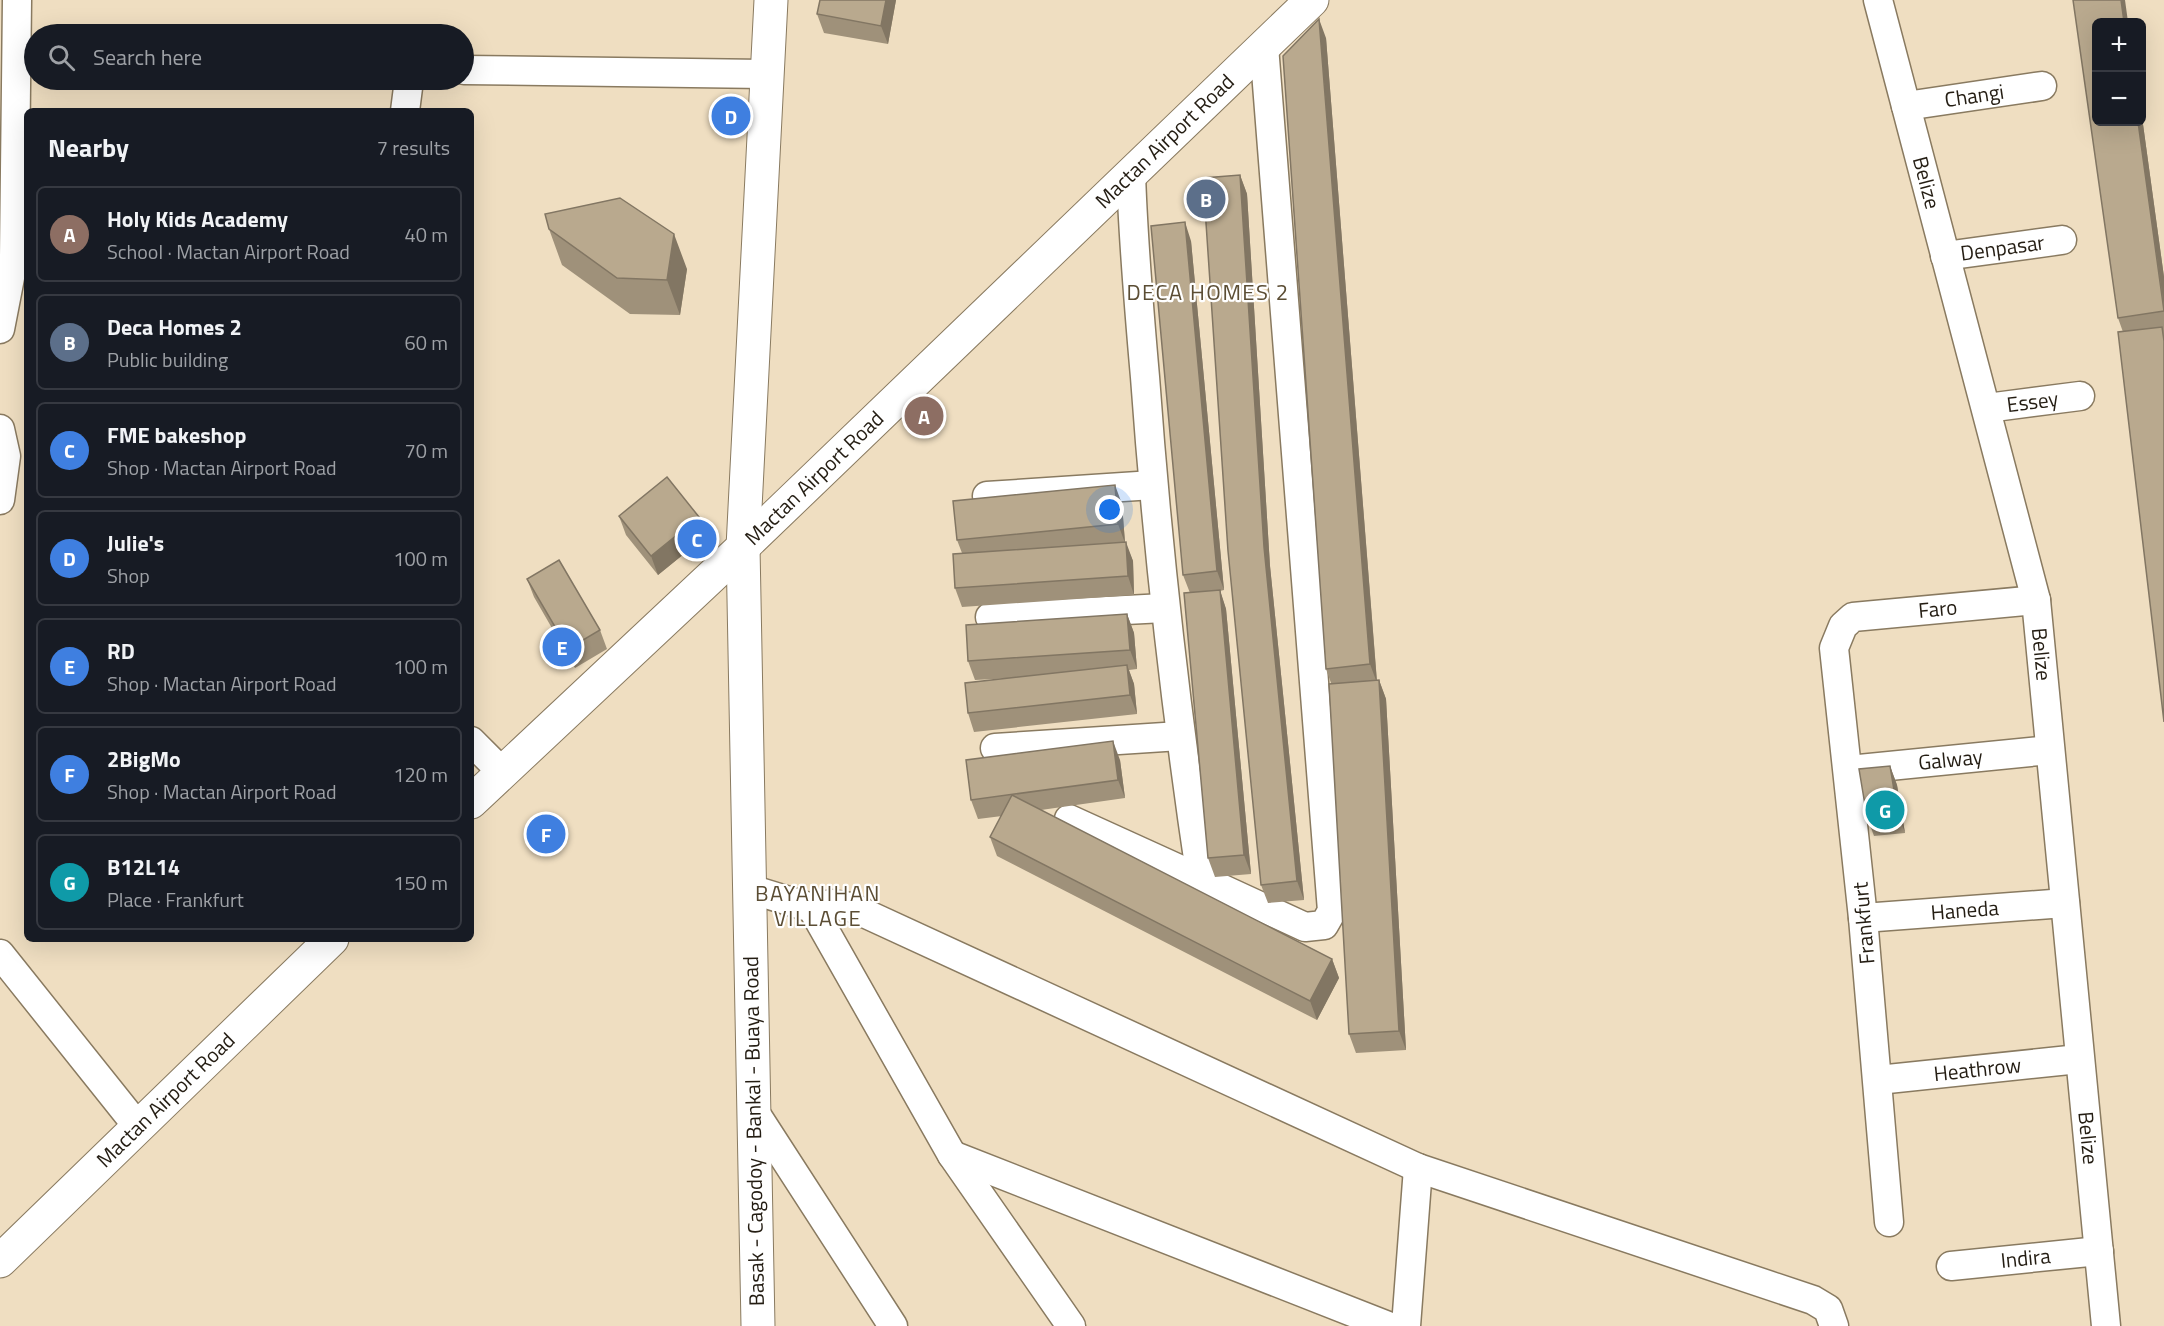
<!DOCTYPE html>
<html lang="en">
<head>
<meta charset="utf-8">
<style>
	:root { --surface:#171b24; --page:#20242c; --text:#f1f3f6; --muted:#9ea1a6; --line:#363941; --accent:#98701b }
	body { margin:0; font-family:"Titillium Web",sans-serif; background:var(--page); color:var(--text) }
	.controls { position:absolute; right:18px; top:18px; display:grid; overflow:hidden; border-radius:9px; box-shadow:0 6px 24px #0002 }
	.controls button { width:54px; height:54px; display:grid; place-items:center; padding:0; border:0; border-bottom:2px solid var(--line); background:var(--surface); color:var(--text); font:30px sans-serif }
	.you { position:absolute; left:1110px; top:510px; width:21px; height:21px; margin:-15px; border:4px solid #fff; border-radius:50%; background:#1a73e8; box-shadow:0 0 0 9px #1a73e833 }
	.badge { display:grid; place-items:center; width:39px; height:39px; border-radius:50%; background:var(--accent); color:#fff; font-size:20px; font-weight:700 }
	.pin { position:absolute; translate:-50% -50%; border:3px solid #fff; box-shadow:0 2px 6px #0006 }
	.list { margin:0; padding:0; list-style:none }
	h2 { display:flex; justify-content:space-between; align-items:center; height:78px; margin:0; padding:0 24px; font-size:26px }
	h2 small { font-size:20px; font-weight:400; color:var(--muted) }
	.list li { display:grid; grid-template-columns:39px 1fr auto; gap:18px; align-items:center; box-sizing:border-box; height:96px; margin:0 12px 12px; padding:0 12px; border:2px solid var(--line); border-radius:9px }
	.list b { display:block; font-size:22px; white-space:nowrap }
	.list p { margin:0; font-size:20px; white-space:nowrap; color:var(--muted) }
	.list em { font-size:20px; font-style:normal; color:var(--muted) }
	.icon { flex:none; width:33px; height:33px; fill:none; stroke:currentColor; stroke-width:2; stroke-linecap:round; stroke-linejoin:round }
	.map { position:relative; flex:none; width:2164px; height:1326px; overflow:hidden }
	.search { position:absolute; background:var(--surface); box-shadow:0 6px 24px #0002; left:24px; top:24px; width:450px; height:66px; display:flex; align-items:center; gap:15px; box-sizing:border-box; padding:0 21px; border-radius:33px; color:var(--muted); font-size:22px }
	.panel { position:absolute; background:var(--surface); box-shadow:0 6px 24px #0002; left:24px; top:108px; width:450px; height:834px; border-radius:9px }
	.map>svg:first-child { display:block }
</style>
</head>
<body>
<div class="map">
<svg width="2164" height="1326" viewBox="0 0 2164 1326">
	<rect width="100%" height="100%" fill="#efdec1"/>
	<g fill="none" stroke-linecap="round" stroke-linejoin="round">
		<g stroke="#897a60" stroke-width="31">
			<g id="street">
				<path id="s1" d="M1878,0L2036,600L2106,1326"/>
				<path d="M464,70L768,74"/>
				<path id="s2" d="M1906,106L2042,86"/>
				<path d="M405,111L409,80"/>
				<path d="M1131,173C1133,241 1139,309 1145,377C1157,545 1176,712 1201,879L1305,927L1324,925L1332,911L1264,46"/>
				<path id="s3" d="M1945,256L2062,240"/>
				<path d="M0,329L14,257L17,0"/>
				<path id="s4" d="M1987,408L2080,396"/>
				<path d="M0,429L6,456L0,500"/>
				<path d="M987,496L1153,485"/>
				<path d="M990,617L1164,608"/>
				<path d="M471,741L502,772"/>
				<path d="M995,748L1180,736"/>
				<path id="s5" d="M1849,770L2050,750"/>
				<path d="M1069,819L1201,879"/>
				<path d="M750,889L812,908L952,1155L1071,1326"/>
				<path d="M812,908L832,904L851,907L1418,1168L1813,1300L1828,1309L1834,1326"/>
				<path id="s6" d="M1863,918L2065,903"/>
				<path d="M0,954L139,1128"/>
				<path id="s7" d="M1878,1080L2079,1059"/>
				<path d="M754,1111L893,1326"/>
				<path d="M952,1155L1388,1326"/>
				<path id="s8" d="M1889,1222L1863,918L1834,648L1843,626L1853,617L2036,600"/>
				<path id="s9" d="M1951,1266L2099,1251"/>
				<path d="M1406,1326L1418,1168"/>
			</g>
		</g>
		<g stroke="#897a60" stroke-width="35">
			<g id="secondary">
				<path id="s10" d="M471,802L743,547L1312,0"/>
				<path id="s11" d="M0,1261L332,939"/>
				<path d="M758,1326L743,547L771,0"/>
			</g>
		</g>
		<use href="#street" stroke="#fff" stroke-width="28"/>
		<use href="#secondary" stroke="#fff" stroke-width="33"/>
	</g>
	<path fill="#9f917a" d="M820,0H896L888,44L824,33L817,14Z
		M1326,38L1377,681L1379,680L1386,699L1406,1050L1356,1053L1349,1034L1331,683L1326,669Z
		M2142,117L2164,277V722L2123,332L2118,318Z
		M1240,175L1247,194L1270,566L1304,900L1268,903L1261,885Z
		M549,229L687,269L680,315L630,314L562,265Z
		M1191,241L1224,590L1220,591L1226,609L1251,874L1215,877L1208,858L1190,593L1183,575Z
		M1122,504L1125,542L1133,561L1134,595L962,607L955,588L962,553L957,540Z
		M619,516L706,536L658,575L626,535Z
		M527,579L600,630L607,649L575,668L534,597Z
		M1127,614L1134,633L1137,669L1129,670L1134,684L1137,714L974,732L968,713L1013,678L975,680L968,661Z
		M1120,760L1125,798L1041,810L1332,959L1339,978L1317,1020L997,856L990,837L1002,816L978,819L971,800Z
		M1890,766L1897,785L1905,833L1874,836L1867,817Z"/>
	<path fill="#827663" d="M886,0H896L888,44L881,26Z
		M2121,0H2125L2128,22H2124Z
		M1319,19L1326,38L1377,683L1370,664Z
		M2142,117L2164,277V307L2138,122H2142Z
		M1240,175L1247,194L1270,566L1304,900L1297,881L1264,547Z
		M1185,222L1191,241L1224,590L1217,571Z
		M674,234L687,269L680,315L667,280Z
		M1115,485L1122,504L1125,543L1118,524Z
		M699,517L706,536L658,575L651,556Z
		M1126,542L1133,561L1134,595L1128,576Z
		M1220,590L1226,609L1251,874L1244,855Z
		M1127,614L1134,633L1137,669L1130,650Z
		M1127,665L1134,684L1137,714L1130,695Z
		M1379,680L1386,699L1406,1050L1399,1031Z
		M1113,741L1120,760L1125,798L1118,780Z
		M1890,766L1897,785L1905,833L1898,814Z
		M1332,959L1339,978L1317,1020L1310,1001Z"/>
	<path fill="#b9a98e" stroke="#827663" stroke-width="1.5" d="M820,0H886L881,26L817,14Z
		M2073,0H2121L2124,22H2097V122H2138L2164,311L2118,318Z
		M1319,19L1370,664L1326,669L1283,56Z
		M1240,175L1264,547L1297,881L1261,885L1228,551L1203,178Z
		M620,198L674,234L667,280L617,278L549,229L545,214Z
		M1185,222L1217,571L1183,575L1151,226Z
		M2162,327L2164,341V722L2118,332Z
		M667,477L699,517L651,556L619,516Z
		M1115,485L1118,524L957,540L953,501Z
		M1126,542L1128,576L955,588L953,554Z
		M559,560L600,630L568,649L527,579Z
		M1220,590L1244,855L1208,858L1184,593Z
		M1127,614L1130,650L968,661L966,625Z
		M1127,665L1130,695L968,713L965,683Z
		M1379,680L1399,1031L1349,1034L1329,684Z
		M1113,741L1118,780L971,800L966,760Z
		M1890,766L1898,814L1867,817L1859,769Z
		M1012,795L1332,959L1310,1001L990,837Z"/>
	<g text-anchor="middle" stroke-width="4.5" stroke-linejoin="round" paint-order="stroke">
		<g font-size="21" fill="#241d13" stroke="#fff">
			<text dy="7" stroke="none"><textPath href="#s2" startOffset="69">Changi</textPath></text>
			<text dy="7" stroke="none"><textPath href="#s10" startOffset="958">Mactan Airport Road</textPath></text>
			<text dy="7" stroke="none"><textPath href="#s1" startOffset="189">Belize</textPath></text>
			<text dy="7" stroke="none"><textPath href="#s3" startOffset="58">Denpasar</textPath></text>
			<text dy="7" stroke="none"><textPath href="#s4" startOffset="46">Essey</textPath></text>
			<text dy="7" stroke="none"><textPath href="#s10" startOffset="472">Mactan Airport Road</textPath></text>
			<text dy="7" stroke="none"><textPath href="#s8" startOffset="699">Faro</textPath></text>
			<text dy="7" stroke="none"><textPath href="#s1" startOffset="675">Belize</textPath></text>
			<text dy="7" stroke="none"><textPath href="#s5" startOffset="102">Galway</textPath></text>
			<text dy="7" stroke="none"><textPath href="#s6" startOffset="102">Haneda</textPath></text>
			<text transform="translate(1864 923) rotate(-95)" y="7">Frankfurt</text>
			<text dy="7" stroke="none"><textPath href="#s7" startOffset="100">Heathrow</textPath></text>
			<text dy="7" stroke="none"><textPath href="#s11" startOffset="231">Mactan Airport Road</textPath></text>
			<text transform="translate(754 1131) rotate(-91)" y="7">Basak - Cagodoy - Bankal - Buaya Road</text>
			<text dy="7" stroke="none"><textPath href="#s1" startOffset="1161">Belize</textPath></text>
			<text dy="7" stroke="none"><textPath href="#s9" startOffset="75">Indira</textPath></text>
		</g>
		<g font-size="22" letter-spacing="1.5" fill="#5b4d34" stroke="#fff">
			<text x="1208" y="300">DECA HOMES 2</text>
			<text x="818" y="901">BAYANIHAN<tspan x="818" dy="25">VILLAGE</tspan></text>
		</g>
	</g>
</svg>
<div class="controls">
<button>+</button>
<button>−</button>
</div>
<div class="you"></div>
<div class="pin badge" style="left:924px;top:416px;background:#8d6e63">A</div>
<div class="pin badge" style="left:1206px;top:199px;background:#5c6f8a">B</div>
<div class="pin badge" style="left:697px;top:539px;background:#3f7fe0">C</div>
<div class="pin badge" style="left:731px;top:116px;background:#3f7fe0">D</div>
<div class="pin badge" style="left:562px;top:647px;background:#3f7fe0">E</div>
<div class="pin badge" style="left:546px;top:834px;background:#3f7fe0">F</div>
<div class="pin badge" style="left:1885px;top:810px;background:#0f9aa8">G</div>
<div class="search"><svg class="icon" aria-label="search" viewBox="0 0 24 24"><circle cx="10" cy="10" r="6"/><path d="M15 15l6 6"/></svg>Search here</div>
<section class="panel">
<h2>Nearby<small>7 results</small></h2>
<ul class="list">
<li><span class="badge" style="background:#8d6e63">A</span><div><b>Holy Kids Academy</b><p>School · Mactan Airport Road</p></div><em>40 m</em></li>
<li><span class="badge" style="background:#5c6f8a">B</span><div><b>Deca Homes 2</b><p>Public building</p></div><em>60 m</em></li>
<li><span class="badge" style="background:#3f7fe0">C</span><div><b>FME bakeshop</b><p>Shop · Mactan Airport Road</p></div><em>70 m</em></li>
<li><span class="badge" style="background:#3f7fe0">D</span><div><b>Julie's</b><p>Shop</p></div><em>100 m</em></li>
<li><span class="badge" style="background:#3f7fe0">E</span><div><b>RD</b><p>Shop · Mactan Airport Road</p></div><em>100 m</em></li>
<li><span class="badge" style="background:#3f7fe0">F</span><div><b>2BigMo</b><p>Shop · Mactan Airport Road</p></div><em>120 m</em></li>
<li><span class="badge" style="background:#0f9aa8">G</span><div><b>B12L14</b><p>Place · Frankfurt</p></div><em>150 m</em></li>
</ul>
</section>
</div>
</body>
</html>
